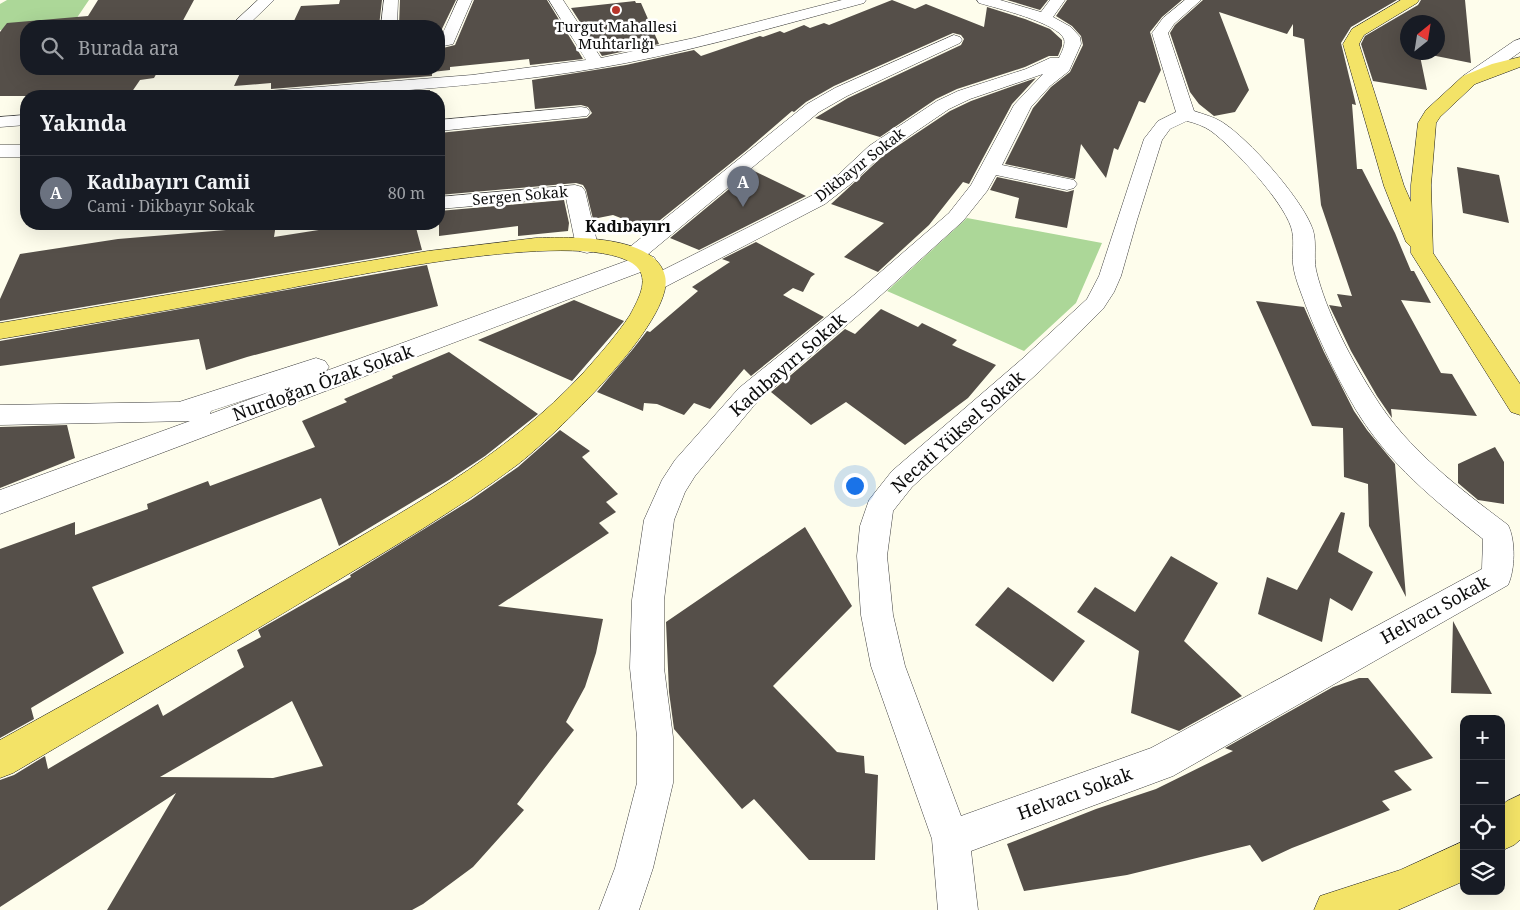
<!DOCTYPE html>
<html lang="tr">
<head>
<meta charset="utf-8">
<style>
	:root { --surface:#171b24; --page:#242831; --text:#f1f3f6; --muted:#9ea1a6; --line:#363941; --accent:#d79e9a }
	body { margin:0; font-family:"Noto Serif",serif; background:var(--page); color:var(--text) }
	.controls { position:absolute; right:15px; bottom:15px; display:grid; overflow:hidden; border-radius:10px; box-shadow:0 5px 20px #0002 }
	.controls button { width:45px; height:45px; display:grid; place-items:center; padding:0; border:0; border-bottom:1px solid var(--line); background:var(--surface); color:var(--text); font:25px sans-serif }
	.compass { position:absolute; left:1400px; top:15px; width:45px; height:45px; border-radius:50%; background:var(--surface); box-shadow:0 5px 20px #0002; rotate:30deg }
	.you { position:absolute; left:854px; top:485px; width:18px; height:18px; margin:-12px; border:4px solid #fff; border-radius:50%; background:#1a73e8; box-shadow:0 0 0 8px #1a73e833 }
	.badge { display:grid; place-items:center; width:32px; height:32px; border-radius:50%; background:var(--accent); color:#fff; font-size:16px; font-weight:700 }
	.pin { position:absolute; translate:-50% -41px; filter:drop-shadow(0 1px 2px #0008) }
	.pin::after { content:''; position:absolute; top:26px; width:18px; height:15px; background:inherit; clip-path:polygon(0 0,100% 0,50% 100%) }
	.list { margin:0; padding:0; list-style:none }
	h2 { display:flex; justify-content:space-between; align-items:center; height:65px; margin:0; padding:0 20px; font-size:21px }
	h2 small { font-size:16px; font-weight:400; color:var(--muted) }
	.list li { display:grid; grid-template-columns:32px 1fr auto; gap:15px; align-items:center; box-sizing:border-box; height:75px; padding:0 20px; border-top:1px solid var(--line) }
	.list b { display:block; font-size:19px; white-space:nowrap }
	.list p { margin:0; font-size:16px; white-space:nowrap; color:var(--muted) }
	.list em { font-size:16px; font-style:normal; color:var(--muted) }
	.icon { flex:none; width:28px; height:28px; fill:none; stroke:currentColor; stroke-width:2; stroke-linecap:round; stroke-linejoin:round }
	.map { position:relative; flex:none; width:1520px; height:910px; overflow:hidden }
	.search { position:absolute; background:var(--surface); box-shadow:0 5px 20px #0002; left:20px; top:20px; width:425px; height:55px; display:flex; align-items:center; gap:12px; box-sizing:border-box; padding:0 18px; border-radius:20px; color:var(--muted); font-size:19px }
	.panel { position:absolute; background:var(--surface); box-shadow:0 5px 20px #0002; left:20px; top:90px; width:425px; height:140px; border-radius:20px }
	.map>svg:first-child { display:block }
</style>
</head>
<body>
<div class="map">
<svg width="1520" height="910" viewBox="0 0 1520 910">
	<rect width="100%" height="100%" fill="#fefdec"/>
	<path fill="#acd798" d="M7,0H89L72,25L26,26V28L0,30V4Z
		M967,218L1102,243L1076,303L1024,351L887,291Z"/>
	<path fill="#554f49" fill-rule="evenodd" d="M98,0H194L180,26H26V69H159L154,78L140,80L129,96H0V32L7,23L88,16Z
		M340,0H382L379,26H262L293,23L301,6L339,4Z
		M400,0H456L439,35V26H399Z
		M474,0H547L583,59L530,65L529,59L450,67V70L432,72V76L271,89V83L234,86L242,69H439V49L455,45Z
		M892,0L915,9L926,4L984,27L987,7L1025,19L1050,29L1062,40V46L1058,56H1049L1025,67L957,89L936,99L880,137L815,118L848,98L961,45L964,39L961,35L953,33L834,86L806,102L794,112L792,111L747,150L649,229L613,215L593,219L586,190L583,185L576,183L439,195V133L587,118L592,113L588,107L581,105L535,109L532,80L626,65L694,50L701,56L760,36L763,37L780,31L784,33L804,25L810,28L824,23L829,25Z
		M1007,0H1048L1040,10Z
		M1067,0H1182L1162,17L1150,32L1161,70L1145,103L1139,101L1118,150L1114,148L1106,178L1081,144L1075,179L1005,164L1033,108L1051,87L1070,72L1083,45L1081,36L1072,26L1056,16Z
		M1203,0H1397L1351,27L1341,43L1356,105L1352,104L1357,169H1362L1395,233L1411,271H1414L1431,303L1401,300L1441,373L1452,374L1477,416L1391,409L1392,418L1377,396L1351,351L1329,305L1342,307L1337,294L1352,296L1321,205L1304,39L1293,36V24L1287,34L1219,12L1249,90L1235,112L1214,116L1199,104L1190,92L1170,33L1175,25Z
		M1421,0H1465L1471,63L1431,55V58L1420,56L1427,90L1373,81L1361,44L1365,36L1418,5ZM1408,22H1438V52H1408Z
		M635,1L636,3H641L659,44L602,56L571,8Z
		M1036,78L1012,104L969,184L963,182L929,225L880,270L878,272L844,257L884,223L831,204L844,192L884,155L950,111L971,101Z
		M430,90V96H353L390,93Z
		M1457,167L1499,175L1509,223L1463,213Z
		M752,170L806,196L699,250L670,238Z
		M997,177L1067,192L1074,190L1067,228L1015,218L1019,198L990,190Z
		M564,200L569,223L568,231L518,236V226L439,236V211Z
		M242,224H276L274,237L357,224H415L422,250L0,321V299L20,254L118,239L226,230L227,226Z
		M756,242L815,274L811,277L803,292L793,288L783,295L824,317L751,376L744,369L710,409L694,403L684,415L657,404L644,403L643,411L597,392L633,349L647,331L650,332L698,291L692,287L730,262L722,259Z
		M427,265L438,306L247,357L206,370L199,339L0,366V341Z
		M574,300L624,321L572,381L478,340Z
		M1256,301L1304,307L1324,352L1354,411L1367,430L1395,464L1406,597L1369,526L1368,484L1344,477L1343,428L1312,426Z
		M881,309L918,327L922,323L957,340L952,345L996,365L968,398L905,445L846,402L811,425L771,392L845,329L855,334Z
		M449,352L538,414L485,456L449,480L339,546L321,498L92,587L124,653L31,708L34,719L0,738V549L75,522V535L148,509L147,504L208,481L210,486L315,447L302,421L347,402L344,399L393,378L392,376Z
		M67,425L75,458L0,488V427Z
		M560,430L590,451L582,457L618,494L606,502L616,512L599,523L609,533L498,606L603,619L596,653L585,687L566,722L574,730L517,804L524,810L473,867L423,904L412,910H107L176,793L0,907V780L14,775L45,756L48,769L158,704L163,716L244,667L237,650L261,637L258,630L351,577L350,575L471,500L518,467ZM292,701L323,766L273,778L160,777Z
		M1495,447L1504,462V504L1478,500L1458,483V464Z
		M1341,512L1345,513L1338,552L1373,572L1352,611L1330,598L1322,642L1258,614L1267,577L1297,590Z
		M805,527L852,606L773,686L837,752L864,756L865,773L878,775L875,860H809L754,799L742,809L674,729L669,692L666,622Z
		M1171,556L1218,583L1184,641L1242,696L1179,731L1131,713L1139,651L1077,612L1095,587L1135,612Z
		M1008,587L1085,641L1053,682L975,625Z
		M1453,621L1492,694L1451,693Z
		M1359,678H1368L1433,758L1394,771L1412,790L1382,801L1390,810L1292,848L1262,862L1250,845L1127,875L1024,891L1007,844L1096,809L1156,789L1233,751L1225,748L1333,687Z"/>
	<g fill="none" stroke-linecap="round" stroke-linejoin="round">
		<g stroke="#3f3f3f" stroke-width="1">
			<path id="minor" d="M258,0H274L247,26H230Z
				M384,0H398L397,26H381Z
				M458,0H472L453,44L439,47V37H441Z
				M549,0H563L601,58L694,38L842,0H866L864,3C785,24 707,47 626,63C554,77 482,84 409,90C359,94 308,99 258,96L261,92L267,91L472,75L586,60Z
				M977,0H1000L1041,12L1050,0H1065L1053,17L1071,27L1080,37L1081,44L1069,71L1050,86L1031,107L1002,165L1074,180L1077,184L1074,188L1067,190L996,175L987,191L963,221L870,305L757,402L695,476L685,492L674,520L664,600V668L673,737V783L653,868L639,910H599L615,868L637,783V737L630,668L632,600L644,520L662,480L675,460L739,388L854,295L949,213L971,185L1014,105L1043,74L970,99L949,109L883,154L852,183L825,204L663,288L655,290L647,288L644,283L647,278L811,196L838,175L869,146L937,101L958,91L1026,69L1050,58H1059C1061,53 1066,45 1064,39C1058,23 996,8 979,3Z
				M1185,0H1201L1174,24L1168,33L1194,111C1203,114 1214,117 1222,122C1249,139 1299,196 1311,225C1318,239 1313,255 1316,270C1326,312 1352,361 1375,397C1408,450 1459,488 1508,525C1516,541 1515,570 1508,585L1173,776L971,851L978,910H938L932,839L871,666L861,615L857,556L860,526L869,500L892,471L1022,359L1087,299L1099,276L1144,139L1158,121L1176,112L1152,33L1163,18ZM1187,121C1195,123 1204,126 1211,131C1234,148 1282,200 1291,227C1295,239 1292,252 1293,264C1294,273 1297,282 1300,290C1315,332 1334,372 1356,410C1388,463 1435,501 1483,539L1482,569L1151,748L961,816L905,666L893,615L887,556L893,511L912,487L1040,371L1103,309L1114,292L1121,276L1137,220L1162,140L1170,129Z
				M954,35L960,37L962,40L960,43L847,96L819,112L647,255L654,257L657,262L654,267L0,514V490L190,421L0,425V405L179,402L316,358L325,361L329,367L326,371L629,260L623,255L626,250L807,104L835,88ZM275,390L210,414L211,411Z
				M1520,39V52L1475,84L1469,85L1463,84L1460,80L1463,76L1514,41Z
				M581,107L587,108L590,112L587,116L439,131V120Z
				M26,115V125L0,127V117Z
				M0,145H26V157H0Z
				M575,185L582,187L585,191L598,246L595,251L587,253L579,251L576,246L566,198L439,209V197Z"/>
		</g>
		<g stroke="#1d1d1d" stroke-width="1">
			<path id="major" d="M1401,0H1419L1417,3L1364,35L1359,44L1404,186L1411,202V185L1418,123L1426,110L1463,76L1492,64L1520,57V67L1475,84L1440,117L1436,123L1431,185L1433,253L1520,384V415L1511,412L1411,253V247L1406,242L1384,186L1343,44L1352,29Z
				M536,238C569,237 655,234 665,276C676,320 551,439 517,465C455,511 388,550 322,590C219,652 116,712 13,773L0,778V740C101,684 202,628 302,570C401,513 505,458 584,372C600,354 617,335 630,315C639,298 652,276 632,263C574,227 341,279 269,292C179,308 90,324 0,339V323L428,251Z
				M1520,795V840L1514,845L1501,851V806L1507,801Z
				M1464,841V881L1398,910H1314L1320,896L1400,870Z"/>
		</g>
		<use href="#minor" fill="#fff" fill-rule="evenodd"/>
		<use href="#major" fill="#f3e367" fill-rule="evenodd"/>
	</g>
	<circle fill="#b7352a" stroke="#fff" stroke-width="2" cx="616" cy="10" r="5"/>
	<g text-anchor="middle" stroke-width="5" stroke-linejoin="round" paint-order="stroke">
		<g font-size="15" fill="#0c0c0c" stroke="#fff">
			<text x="616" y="32">Turgut Mahallesi<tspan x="616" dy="17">Muhtarlığı</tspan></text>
		</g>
		<g font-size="15" fill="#0c0c0c" stroke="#fff">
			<text transform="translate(860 165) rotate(-38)" y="5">Dikbayır Sokak</text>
			<text transform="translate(520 196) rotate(-5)" y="5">Sergen Sokak</text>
		</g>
		<g font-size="16" font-weight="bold" fill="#0c0c0c" stroke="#fff">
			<text x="628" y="232">Kadıbayırı</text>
		</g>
		<g font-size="18" fill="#0c0c0c" stroke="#fff">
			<text transform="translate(788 365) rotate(-41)" y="6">Kadıbayırı Sokak</text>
			<text transform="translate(323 383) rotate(-20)" y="6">Nurdoğan Özak Sokak</text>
			<text transform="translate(958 432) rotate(-42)" y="6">Necati Yüksel Sokak</text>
			<text transform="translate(1435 610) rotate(-29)" y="6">Helvacı Sokak</text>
			<text transform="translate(1075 794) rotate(-20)" y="6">Helvacı Sokak</text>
		</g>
	</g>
</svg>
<div class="controls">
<button>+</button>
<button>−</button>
<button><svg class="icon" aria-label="locate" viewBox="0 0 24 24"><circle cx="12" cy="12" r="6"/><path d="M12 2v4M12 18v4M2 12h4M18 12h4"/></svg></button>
<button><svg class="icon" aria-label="layers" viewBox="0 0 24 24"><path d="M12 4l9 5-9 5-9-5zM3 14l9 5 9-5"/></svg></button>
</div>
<svg class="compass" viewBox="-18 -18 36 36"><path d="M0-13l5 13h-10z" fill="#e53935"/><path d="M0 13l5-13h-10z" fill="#9ea1a6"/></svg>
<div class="you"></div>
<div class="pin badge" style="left:743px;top:207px;background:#6b7280">A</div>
<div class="search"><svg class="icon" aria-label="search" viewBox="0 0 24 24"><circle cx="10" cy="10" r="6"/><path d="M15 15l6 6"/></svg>Burada ara</div>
<section class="panel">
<h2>Yakında<small></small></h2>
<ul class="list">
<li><span class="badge" style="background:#6b7280">A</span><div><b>Kadıbayırı Camii</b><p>Cami · Dikbayır Sokak</p></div><em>80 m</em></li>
</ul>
</section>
</div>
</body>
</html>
